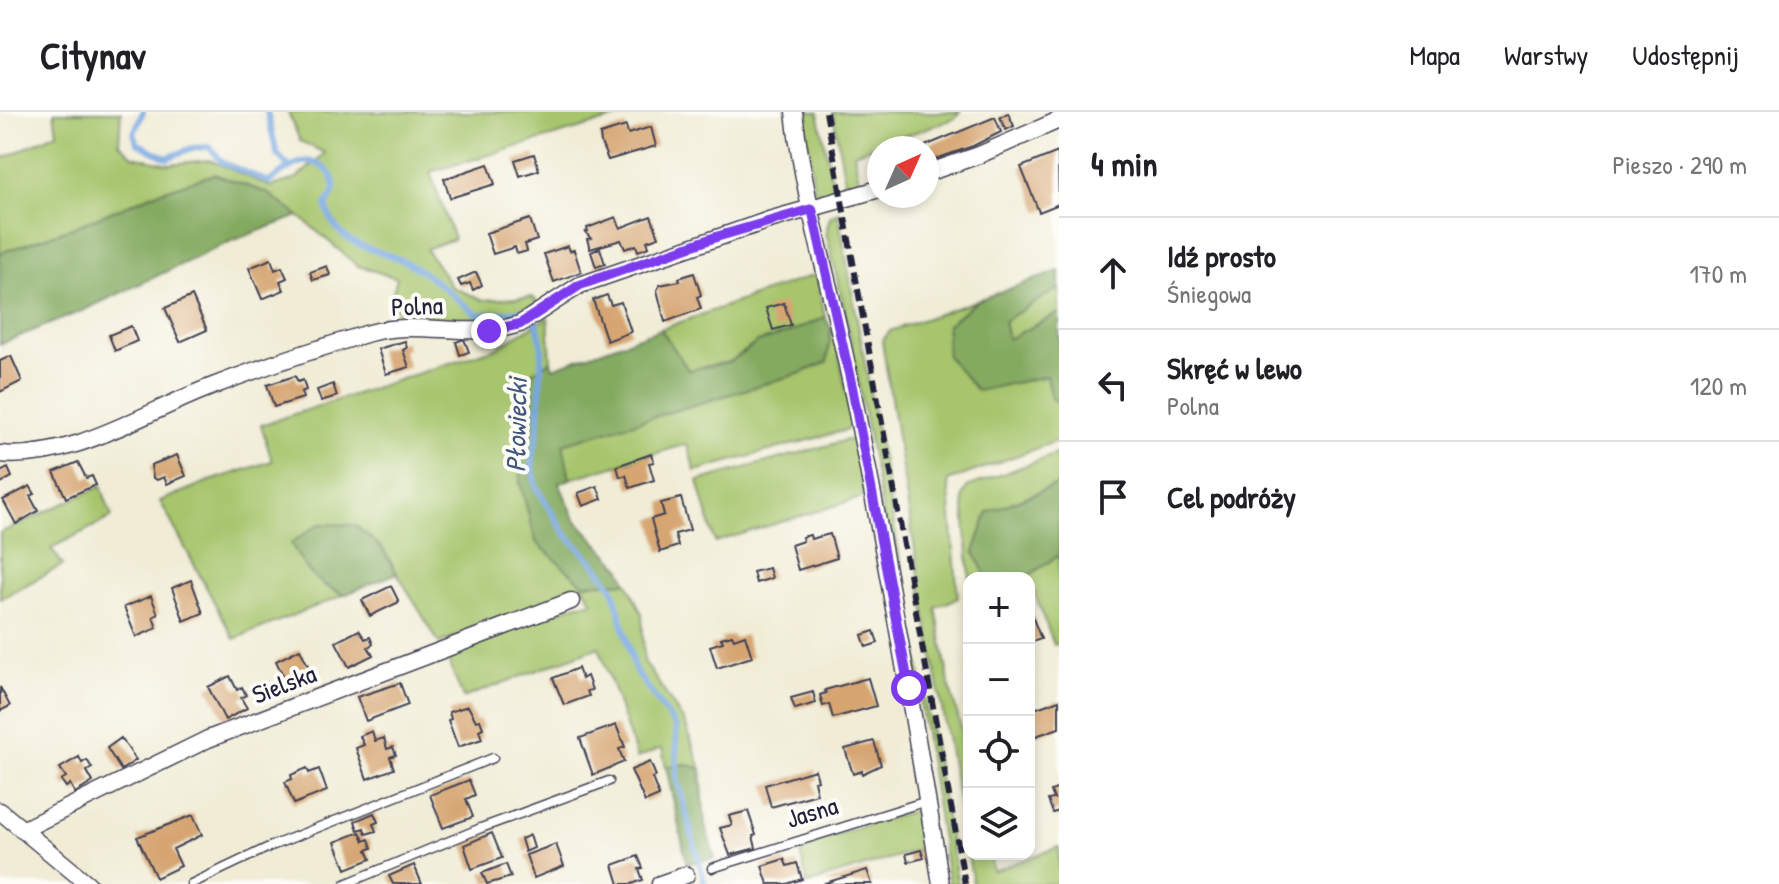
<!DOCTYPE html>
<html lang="pl">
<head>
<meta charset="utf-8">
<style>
	:root { --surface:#fff; --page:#f6f6f6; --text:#202124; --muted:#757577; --line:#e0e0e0 }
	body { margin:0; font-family:"Patrick Hand",sans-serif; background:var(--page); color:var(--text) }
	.controls { position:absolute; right:24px; bottom:24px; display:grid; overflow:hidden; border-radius:16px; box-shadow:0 4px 12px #0003 }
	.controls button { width:72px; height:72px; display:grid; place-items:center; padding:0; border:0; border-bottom:2px solid var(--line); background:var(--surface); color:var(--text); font:40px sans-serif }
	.compass { position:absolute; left:867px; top:24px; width:72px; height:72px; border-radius:50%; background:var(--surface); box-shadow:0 4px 12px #0003; rotate:45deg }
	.stop { position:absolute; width:24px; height:24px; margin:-18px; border:6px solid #7c3aed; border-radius:50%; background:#fff }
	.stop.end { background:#7c3aed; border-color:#fff; box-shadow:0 2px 8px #0008 }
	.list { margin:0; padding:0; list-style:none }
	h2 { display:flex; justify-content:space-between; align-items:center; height:104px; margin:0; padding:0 32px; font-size:34px }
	h2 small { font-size:26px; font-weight:400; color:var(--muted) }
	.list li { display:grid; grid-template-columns:52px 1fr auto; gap:24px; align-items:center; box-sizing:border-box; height:112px; padding:0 32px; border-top:2px solid var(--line) }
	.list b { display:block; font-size:30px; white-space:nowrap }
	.list p { margin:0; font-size:26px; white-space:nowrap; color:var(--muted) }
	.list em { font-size:26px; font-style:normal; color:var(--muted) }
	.icon { flex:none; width:44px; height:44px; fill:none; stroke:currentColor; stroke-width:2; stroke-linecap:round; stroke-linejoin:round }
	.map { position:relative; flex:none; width:1059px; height:772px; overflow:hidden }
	header { display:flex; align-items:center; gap:48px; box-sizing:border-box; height:112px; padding:0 40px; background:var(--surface); border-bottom:2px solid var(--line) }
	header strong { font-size:38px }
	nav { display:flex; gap:44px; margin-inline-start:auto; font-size:28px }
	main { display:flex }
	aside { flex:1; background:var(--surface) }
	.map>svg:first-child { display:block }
</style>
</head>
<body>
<header>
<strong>Citynav</strong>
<nav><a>Mapa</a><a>Warstwy</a><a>Udostępnij</a></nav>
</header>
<main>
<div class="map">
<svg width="1059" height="772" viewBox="0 0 1059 772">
	<rect width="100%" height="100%" fill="#fdfcf7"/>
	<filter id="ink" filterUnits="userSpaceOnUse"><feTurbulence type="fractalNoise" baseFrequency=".0125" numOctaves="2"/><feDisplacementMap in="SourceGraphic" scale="16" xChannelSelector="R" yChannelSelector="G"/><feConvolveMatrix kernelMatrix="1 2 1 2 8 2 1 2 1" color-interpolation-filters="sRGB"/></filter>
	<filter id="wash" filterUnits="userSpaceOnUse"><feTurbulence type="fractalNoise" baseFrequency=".006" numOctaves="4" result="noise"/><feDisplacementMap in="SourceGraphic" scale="32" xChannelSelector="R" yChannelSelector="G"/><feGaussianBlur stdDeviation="1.8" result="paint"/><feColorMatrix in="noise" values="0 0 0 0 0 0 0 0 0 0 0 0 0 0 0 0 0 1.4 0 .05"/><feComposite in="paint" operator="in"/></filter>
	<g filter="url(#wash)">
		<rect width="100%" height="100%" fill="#f0ecd6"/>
		<path fill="#a6c56c" stroke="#647454" stroke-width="2" d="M54,0H121L119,31L133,44L168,52L210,48L271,75L297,66L325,41L300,29L288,0H637L430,60L454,127L426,137L452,175L483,188L533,185L538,191L510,210H465L399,206L392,183L397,166L358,154L299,104L215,62L159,80L72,116L0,141V48L57,21Z
			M804,0H818L835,82L824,85L814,77Z
			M833,0H960L954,7L854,41L860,72L846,77Z
			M838,100L958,772H949L916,564L901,500L847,208L826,120L830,105Z
			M816,162L825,205L791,220L758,230L730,250L688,258L661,217Z
			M1059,176V201L1007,228L1004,209Z
			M978,188L948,213L1026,268L1048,264L1052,287L1059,288V328L948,369L958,486L936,495L949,572L969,645V742H990L993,759L1059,735V772H973L921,477L882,229L890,219Z
			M548,205L551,249L530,262L583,472L627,470L642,502L644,549L685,611L701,657L686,652L666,655L662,636L637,646L599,535L463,586L445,541L578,492L593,491L583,473L578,480L439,531L382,436L323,473L344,483L234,527L160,389L207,370L272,349L261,313L496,236Z
			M831,216L837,231L852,312L846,318L695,359L687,332L570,367L562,332L801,261L827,250Z
			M847,328H853L864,385L715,430L698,369Z
			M1059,341V372L988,400L974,440L987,466H970L963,384L967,375Z
			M101,374L112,405L51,436L63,453L0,487V421Z
			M1059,443V531L1054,533L1028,464Z
			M916,698L924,736L807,772L799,734Z"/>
		<path fill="#84aa60" stroke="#53664e" stroke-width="2" d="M214,62L267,81L299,104L229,130L84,198L0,232V141L72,116L159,80Z
			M1059,159V176L1004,209L1008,227L1059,201V288H1052L1047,264L977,279L947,244V213L978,188Z
			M825,205L831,216L827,250L801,261L563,332L570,367L559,371L575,407L620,455L627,470L583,472L536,430L520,371L530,262L551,249L553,256L661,217L688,258L730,250L758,230L791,220Z
			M1059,372V443L1028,464L987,466L974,440L988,400Z
			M319,412L355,413L382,436L397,461L344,483C315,470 305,459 291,431Z
			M686,652L701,657L705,714L715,746L687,752L666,655Z"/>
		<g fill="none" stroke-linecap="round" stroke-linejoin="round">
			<path stroke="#78a7e2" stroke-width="6" d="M143,0L134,21L137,31L167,46L192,36L210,35L223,51L269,70C279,63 290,53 303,50C317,47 335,60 334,75C334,82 329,88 326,93C338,141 378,133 413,154C436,167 456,187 478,203L523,199L537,211L542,235L538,320L532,350L536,374L564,420L595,452L613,476L635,558L676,615L677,667L705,772
				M267,0L277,42L290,56"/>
		</g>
		<g id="blocks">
			<path fill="#d6a572" d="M1008,1L1014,14L1006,18L1000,5Z
				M995,5L1001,20L973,34L927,50V36H920Z
				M626,14L628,22L651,15L656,34L608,48L601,31L600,22Z
				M1058,40L1059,92L1039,100L1021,55Z
				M534,42L539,58L520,64L515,48Z
				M488,52L495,72L450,86L444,67Z
				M651,104L659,125L647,129L649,135L638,139L636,133L625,137L621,128L590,137L587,127L591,126L585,120L588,119L587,116L616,105L620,116Z
				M530,107L537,128L525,132L527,139L517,142L515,135L493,142L486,121Z
				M568,134L570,139L574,138L581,160L554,170L544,142Z
				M600,136L605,152L596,155L591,140Z
				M271,147L275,158L282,155L287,166L280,169L284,178L262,187L249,156Z
				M327,154L330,163L313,168L310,160Z
				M476,160L482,173L473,178L470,171L461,174L458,168Z
				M694,161L701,183L697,185L701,197L665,210L657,178L660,173L680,169L679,166Z
				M607,183L611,193L621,190L631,220L607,229L593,188Z
				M192,184L207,218L180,230L165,196Z
				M784,191L791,213L773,218L766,196Z
				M131,214L137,229L115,239L109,223Z
				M464,227L469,240L460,243L456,230Z
				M405,229L407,236L403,238L409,255L386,262L378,237Z
				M11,244L22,269L0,280V249Z
				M295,264L298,270L303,268L306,278L301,280L303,286L274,295L267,273Z
				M333,272L337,284L321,289L317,278Z
				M651,342L654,350L649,351L654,368L630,376L626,363L620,365L617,354Z
				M177,343L186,364L167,372L164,365L157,368L153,366L151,353Z
				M78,350L86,366L92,364L96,373L66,386L54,360Z
				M8,356L12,365L1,371L0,360Z
				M30,374L35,382L30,384L38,399L16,412L3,388Z
				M597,374L602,387L583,394L578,381Z
				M681,386L690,418L675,422L678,434L660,440L651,407L664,403L661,391Z
				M830,422L837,446L798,458L791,433L803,429L802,425L810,423L811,427Z
				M769,456L772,466L756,471L753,460Z
				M191,468L203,501L184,509L172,476Z
				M391,474L399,490L370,504L362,488Z
				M151,484L158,502L153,505L157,516L136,525L124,495Z
				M1029,496L1041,527L1029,531Z
				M359,518L365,527L370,525L373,532L368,535L373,543L349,555L336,530Z
				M874,519L878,531L866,535L862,523Z
				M732,523L734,527L745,523L752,545L717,556L710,534L723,530L721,526Z
				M300,537L310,558L287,572L276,549Z
				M578,556L582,567L587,564L592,578L587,579L589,584L564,593L553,566Z
				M230,564L237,578L242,575L246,583L241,586L247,596L225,608L208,575Z
				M868,566L876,594L833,606L829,592L823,594L820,583L826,581L825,578Z
				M400,571L408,593L366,609L357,585Z
				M0,575L10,594L0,599Z
				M813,580L816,591L795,597L791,586Z
				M1059,588V616L1030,626L1029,599Z
				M468,594L476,609L480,608L483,616L479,618L482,627L458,635L448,608L451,607L449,600Z
				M616,613L625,635L619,637L624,650L593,663L580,626Z
				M372,619L375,629L384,626L387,637L393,635L396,643L390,645L394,657L367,667L356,636L364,633L360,624Z
				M121,626L136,648L121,658L107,636Z
				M874,629L881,653L862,662V659L853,662L845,637Z
				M79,645L82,651L87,648L92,656L87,659L93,670L75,681L70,672L66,675L61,668L66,665L60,656Z
				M650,650L656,664L652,666L659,684L645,690L631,658Z
				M307,656L309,661L319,657L327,679L294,692L285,670L292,667L291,663Z
				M815,658L818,668L814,669L817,682L771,695L765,673Z
				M469,668L475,683L466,687L473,705L443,716L430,683Z
				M1059,676V699L1053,701L1048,688L1054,687L1051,679Z
				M748,699L756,723L753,724L756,736L730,743L720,716L732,713L729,704Z
				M374,701L378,710L373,712L376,719L366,722L364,716L358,718L355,709Z
				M193,703L202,723L173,737L181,754L156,766L137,725Z
				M360,720L364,729L369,727L372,736L367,738L371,747L346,757L335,730Z
				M492,721L502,746L472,757L464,733Z
				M530,723L534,736L525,740L521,727Z
				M556,732L564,754L534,766L526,743Z
				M921,738L924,746L908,750L906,742Z
				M638,744L643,756L639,757L643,768L632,772H619L613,753Z
				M784,747L787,754L797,751L802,767L787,772H768L762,754Z
				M506,752L511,765L487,772L482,761Z
				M414,753L422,772H393L389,764Z
				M867,758L872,772H826L825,771Z"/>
		</g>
	</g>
	<g filter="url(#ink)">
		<use href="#blocks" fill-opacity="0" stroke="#414052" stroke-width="2"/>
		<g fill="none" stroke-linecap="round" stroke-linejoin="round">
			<g stroke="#414052" stroke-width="11">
				<path id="service" d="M712,756L927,689
					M191,772L269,735L493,646
					M345,772L481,716L609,669"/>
			</g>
			<g stroke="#414052" stroke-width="19">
				<path id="minor" d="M794,0C804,92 833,182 851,272C885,438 914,605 941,772
					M927,61L979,43L1059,8
					M0,342C73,349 146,299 213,274C264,254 316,237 369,221C419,207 471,228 520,212L580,173L769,108L879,77
					M0,699L88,772
					M22,718L208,627L571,489
					M660,772L686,763"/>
			</g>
			<use href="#service" stroke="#fff" stroke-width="8"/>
			<use href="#minor" stroke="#fff" stroke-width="16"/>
			<path stroke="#22223b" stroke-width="6" stroke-dasharray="12 6" stroke-linecap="butt" d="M826,0L965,772"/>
		</g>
	</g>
	<g fill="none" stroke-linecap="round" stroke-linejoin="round" filter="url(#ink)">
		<path stroke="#7c3aed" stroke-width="10" d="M489,219L520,212L580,173L716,125L812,97L852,275L909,576"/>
	</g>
	<g text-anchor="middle" stroke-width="8" stroke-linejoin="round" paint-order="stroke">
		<g font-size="26" fill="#22223b" stroke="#fdfcf7">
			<text transform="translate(417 194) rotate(-2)" y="9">Polna</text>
			<text transform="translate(284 572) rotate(-21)" y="9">Sielska</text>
			<text transform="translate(812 700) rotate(-17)" y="9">Jasna</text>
		</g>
		<g font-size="28" font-style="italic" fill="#44577e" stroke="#fdfcf7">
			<text transform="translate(516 313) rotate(-89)" y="10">Płowiecki</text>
		</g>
	</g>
</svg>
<div class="controls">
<button>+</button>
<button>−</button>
<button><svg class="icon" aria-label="locate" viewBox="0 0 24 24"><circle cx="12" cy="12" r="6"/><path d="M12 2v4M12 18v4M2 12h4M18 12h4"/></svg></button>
<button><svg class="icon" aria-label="layers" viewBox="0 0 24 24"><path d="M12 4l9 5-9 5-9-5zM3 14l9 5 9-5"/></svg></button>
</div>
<svg class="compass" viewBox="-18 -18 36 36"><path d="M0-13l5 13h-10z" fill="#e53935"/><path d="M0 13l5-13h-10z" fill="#757577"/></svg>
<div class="stop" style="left:909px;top:576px"></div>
<div class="stop end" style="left:489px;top:219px"></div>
</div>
<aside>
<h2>4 min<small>Pieszo · 290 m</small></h2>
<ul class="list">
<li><svg class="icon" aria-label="ahead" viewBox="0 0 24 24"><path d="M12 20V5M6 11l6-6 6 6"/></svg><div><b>Idź prosto</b><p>Śniegowa</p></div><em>170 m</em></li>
<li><svg class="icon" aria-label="left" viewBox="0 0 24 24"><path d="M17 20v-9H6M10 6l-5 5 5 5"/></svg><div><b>Skręć w lewo</b><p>Polna</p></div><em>120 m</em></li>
<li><svg class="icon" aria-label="arrive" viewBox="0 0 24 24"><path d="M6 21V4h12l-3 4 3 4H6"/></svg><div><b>Cel podróży</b></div></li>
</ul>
</aside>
</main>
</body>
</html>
